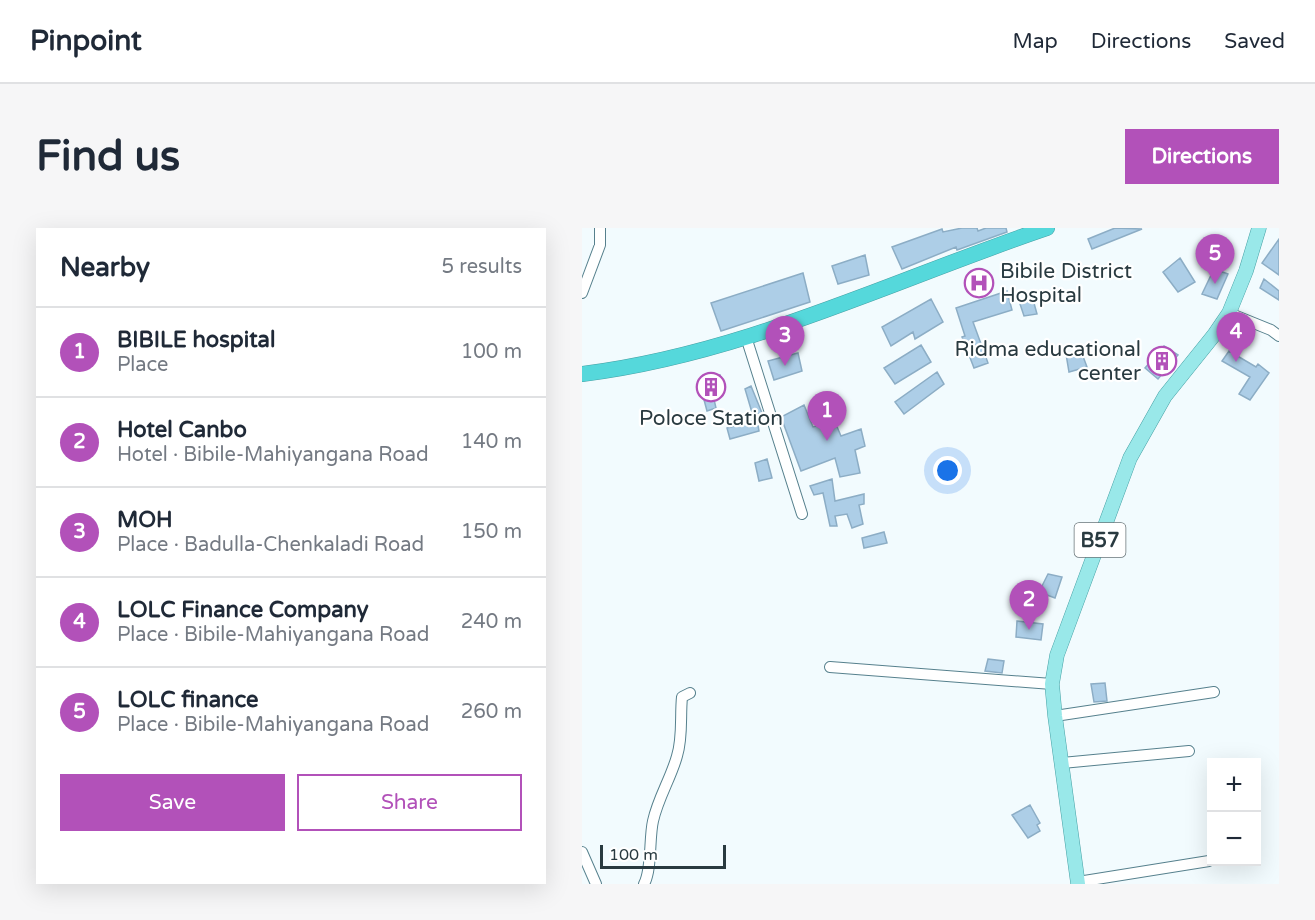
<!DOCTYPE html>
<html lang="en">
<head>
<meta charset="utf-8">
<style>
	:root { --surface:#fff; --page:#f6f6f7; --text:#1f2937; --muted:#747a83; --line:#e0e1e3; --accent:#b251b9 }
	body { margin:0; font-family:"Varela Round",sans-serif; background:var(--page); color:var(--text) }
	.controls { position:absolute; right:18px; bottom:18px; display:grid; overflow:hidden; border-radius:0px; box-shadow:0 6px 24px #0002 }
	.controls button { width:54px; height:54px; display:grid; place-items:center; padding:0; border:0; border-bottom:2px solid var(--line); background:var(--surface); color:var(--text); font:30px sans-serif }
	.scale { position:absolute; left:18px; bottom:15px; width:126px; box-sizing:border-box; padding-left:6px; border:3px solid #293a40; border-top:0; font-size:16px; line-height:21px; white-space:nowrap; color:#293a40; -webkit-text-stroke:4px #fff; paint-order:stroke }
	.you { position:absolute; left:366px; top:243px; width:21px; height:21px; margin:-15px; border:4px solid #fff; border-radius:50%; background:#1a73e8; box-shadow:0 0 0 9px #1a73e833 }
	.badge { display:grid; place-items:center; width:39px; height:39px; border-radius:50%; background:var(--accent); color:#fff; font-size:20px; font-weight:700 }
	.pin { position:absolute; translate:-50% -50px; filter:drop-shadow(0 2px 3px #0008) }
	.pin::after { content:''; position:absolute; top:32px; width:21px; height:18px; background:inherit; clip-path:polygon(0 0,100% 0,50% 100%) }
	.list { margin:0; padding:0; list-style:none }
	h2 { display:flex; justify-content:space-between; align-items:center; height:78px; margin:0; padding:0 24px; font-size:26px }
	h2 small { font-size:20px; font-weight:400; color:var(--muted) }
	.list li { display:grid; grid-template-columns:39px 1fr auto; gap:18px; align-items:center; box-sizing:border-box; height:90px; padding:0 24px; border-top:2px solid var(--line) }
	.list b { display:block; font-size:22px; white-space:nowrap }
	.list p { margin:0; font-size:20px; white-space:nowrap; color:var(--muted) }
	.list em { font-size:20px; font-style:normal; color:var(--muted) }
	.actions { display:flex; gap:12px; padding:18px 24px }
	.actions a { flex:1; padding:14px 0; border:2px solid var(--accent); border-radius:0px; text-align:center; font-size:21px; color:var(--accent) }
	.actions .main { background:var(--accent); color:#fff }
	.map { position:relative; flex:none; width:697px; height:656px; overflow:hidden; border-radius:0px }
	header { display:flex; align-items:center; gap:36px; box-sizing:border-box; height:84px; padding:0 30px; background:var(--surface); border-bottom:2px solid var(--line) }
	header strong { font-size:28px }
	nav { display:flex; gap:33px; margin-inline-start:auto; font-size:21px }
	.intro { display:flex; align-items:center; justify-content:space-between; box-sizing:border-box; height:144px; padding:0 36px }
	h1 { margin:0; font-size:42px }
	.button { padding:15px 27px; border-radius:0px; background:var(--accent); color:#fff; font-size:21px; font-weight:700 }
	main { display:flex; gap:36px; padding:0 36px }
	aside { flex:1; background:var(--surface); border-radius:0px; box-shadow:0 6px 24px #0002 }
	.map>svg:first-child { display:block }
</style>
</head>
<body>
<header>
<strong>Pinpoint</strong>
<nav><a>Map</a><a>Directions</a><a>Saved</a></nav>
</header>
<div class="intro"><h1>Find us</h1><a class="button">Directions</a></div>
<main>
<aside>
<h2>Nearby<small>5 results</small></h2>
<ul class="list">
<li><span class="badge">1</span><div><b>BIBILE hospital</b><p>Place</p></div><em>100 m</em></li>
<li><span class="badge">2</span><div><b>Hotel Canbo</b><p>Hotel · Bibile-Mahiyangana Road</p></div><em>140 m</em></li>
<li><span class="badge">3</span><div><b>MOH</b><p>Place · Badulla-Chenkaladi Road</p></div><em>150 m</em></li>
<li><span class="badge">4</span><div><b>LOLC Finance Company</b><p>Place · Bibile-Mahiyangana Road</p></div><em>240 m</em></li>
<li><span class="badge">5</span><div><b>LOLC finance</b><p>Place · Bibile-Mahiyangana Road</p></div><em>260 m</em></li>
</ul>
<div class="actions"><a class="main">Save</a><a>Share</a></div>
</aside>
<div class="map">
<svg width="697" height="656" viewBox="0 0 697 656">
	<rect width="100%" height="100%" fill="#f2fbfe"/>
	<path fill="#adcee7" stroke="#8cadc5" stroke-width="1.5" d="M380,0H395L396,3L404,0H424L425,4L375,22L374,19L320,41L310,19L360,1L361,4Z
		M533,0L560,1L510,21L506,11Z
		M697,11V47L680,35Z
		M283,27L287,47L256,56L250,38Z
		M598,30L613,54L596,64L581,44Z
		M632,41L646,46L635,71L620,66Z
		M221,45L228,74L139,103L129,75Z
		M682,51L697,63V72L678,60Z
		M425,63L430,82L391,94L406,135L392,140L380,109L383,108L374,80Z
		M450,68L455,86L442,88L437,73Z
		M349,71L361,94L333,111L331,104L309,118L300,99Z
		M339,117L349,134L313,156L302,140Z
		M582,118L596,127L576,151L563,140Z
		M499,123L505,139L487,144L484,126Z
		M647,123L674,139L676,136L687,145L668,172L657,166L668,149L640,133Z
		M216,125L220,143L192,152L186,133Z
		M355,144L362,156L322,186L313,174Z
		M138,147L141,165L131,167L134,180L125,183L117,153Z
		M169,158L180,185L171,188L163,161Z
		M222,177L231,199L253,194L259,208L279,201L283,218L273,222L278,245L258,249L253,230L219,243L199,189Z
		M175,192L177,203L148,211L145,200Z
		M185,231L190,250L177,253L173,235Z
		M250,251L253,273L282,266V276L277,277L281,296L270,300L265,286L253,288L255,298H248L241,265L232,267L228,258Z
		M302,304L305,315L282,320L280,310Z
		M466,346L480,349L473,370L457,364Z
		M435,393L461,396L459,412L434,409Z
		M406,431L422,433L420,445L403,443Z
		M523,455L525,473L512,474L509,456Z
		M448,577L458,595L455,597L458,603L446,610L430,587Z"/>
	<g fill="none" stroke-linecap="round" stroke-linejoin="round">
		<g stroke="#56808d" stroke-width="12">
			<path id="minor" d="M0,65L18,17V0
				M647,85L689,102L697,108
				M164,109L220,286
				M248,439L470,456
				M473,488L632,464
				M480,535L607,523
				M0,624L14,656
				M496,654L627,633
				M62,656C70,642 67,610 71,593C76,570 89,550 95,528C101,509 98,488 100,469L108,465"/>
		</g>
		<g stroke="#46a1a5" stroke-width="15">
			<path id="major" d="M496,656L473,488L470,456L475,427L548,230L583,168L632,107L647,85L664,43L677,0"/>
		</g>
		<g stroke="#46a1a5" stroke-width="16">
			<path id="highway" d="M0,146C163,126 311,52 465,0"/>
		</g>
		<use href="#minor" stroke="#fff" stroke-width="10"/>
		<use href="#major" stroke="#99e8e9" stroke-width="14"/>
		<use href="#highway" stroke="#55d8db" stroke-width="15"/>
	</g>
	<defs>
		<g id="hospital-ring" transform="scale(1.5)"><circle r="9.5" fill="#fff" stroke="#b251b9" stroke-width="1.5"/><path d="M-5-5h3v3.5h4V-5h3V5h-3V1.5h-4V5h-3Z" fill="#b251b9"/></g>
		<g id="building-ring" transform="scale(1.5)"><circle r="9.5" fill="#fff" stroke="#b251b9" stroke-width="1.5"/><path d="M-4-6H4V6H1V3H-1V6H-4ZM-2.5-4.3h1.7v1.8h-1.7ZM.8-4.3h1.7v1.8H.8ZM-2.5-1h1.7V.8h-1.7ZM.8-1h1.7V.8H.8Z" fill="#b251b9"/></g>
	</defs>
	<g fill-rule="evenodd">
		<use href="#hospital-ring" x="397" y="55"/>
		<use href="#building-ring" x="580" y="133"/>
		<use href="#building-ring" x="129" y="159"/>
	</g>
	<g text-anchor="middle" stroke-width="4.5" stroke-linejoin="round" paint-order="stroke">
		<rect fill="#fff" stroke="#697579" stroke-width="1.5" x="492.5" y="295" width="51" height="34" rx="4.5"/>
		<g font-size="20" font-weight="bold" fill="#293a40">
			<text x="518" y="319">B57</text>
		</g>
		<g font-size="21" fill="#293a40" stroke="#fff" text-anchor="start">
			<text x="418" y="50">Bibile District<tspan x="418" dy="24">Hospital</tspan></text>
			<text x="559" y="128" text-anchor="end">Ridma educational<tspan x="559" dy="24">center</tspan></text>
			<text x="129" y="197" text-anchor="middle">Poloce Station</text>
		</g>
	</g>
</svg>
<div class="controls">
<button>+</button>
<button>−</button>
</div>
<div class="scale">100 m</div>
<div class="you"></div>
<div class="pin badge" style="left:245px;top:213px">1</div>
<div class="pin badge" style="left:447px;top:402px">2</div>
<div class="pin badge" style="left:203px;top:138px">3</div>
<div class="pin badge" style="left:654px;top:134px">4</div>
<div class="pin badge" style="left:633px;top:56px">5</div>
</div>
</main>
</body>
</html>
